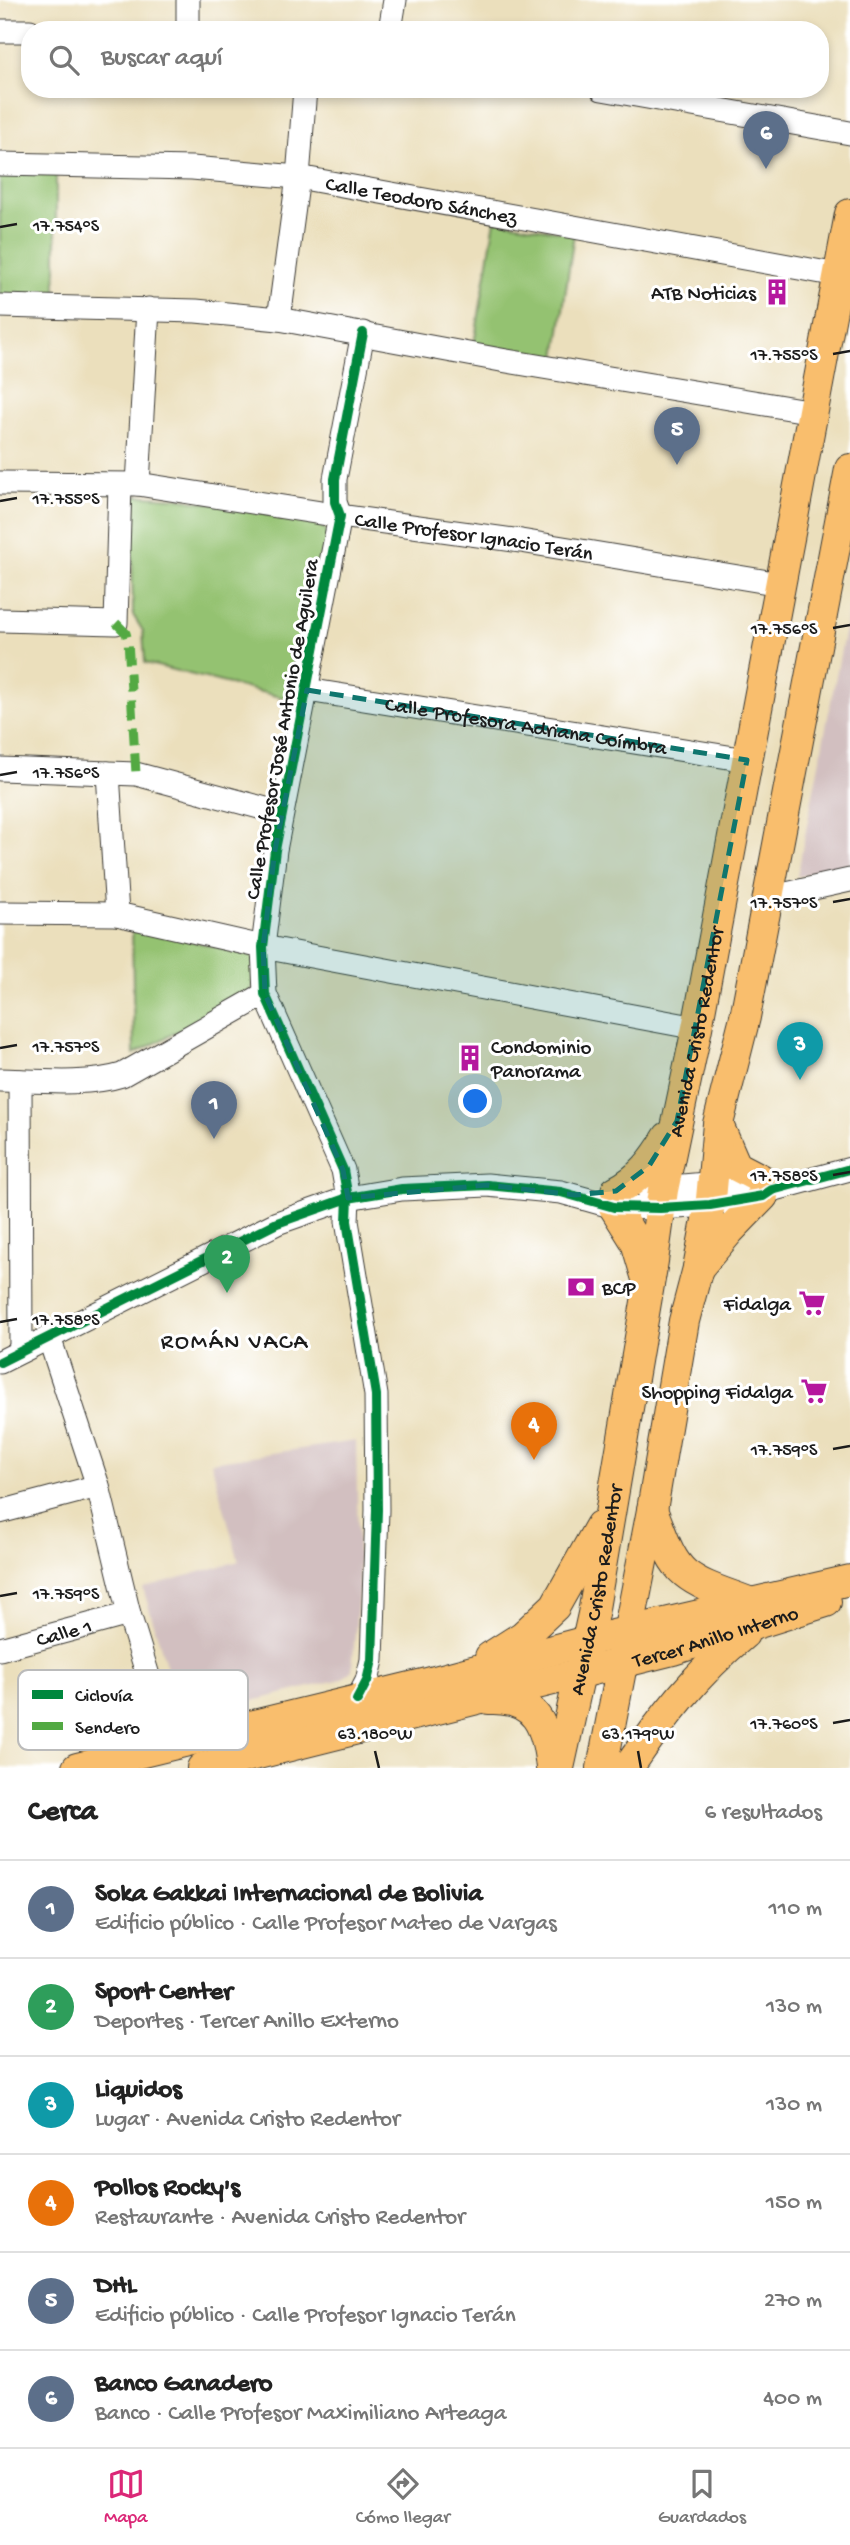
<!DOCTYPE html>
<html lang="es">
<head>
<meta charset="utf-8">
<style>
	:root { --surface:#fff; --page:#f6f6f6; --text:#222; --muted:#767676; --line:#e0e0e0; --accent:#db2777 }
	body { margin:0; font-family:"Gochi Hand",sans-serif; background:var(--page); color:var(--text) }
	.you { position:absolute; left:476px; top:1102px; width:24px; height:24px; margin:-18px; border:5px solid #fff; border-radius:50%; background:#1a73e8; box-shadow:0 0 0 10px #1a73e833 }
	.badge { display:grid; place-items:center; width:46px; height:46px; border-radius:50%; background:var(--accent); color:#fff; font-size:23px; font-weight:700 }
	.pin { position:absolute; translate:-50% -58px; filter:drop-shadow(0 2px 4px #0008) }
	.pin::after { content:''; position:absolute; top:37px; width:24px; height:21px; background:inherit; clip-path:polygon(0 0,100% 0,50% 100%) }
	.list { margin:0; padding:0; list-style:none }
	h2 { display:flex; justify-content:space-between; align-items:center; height:91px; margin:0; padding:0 28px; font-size:30px }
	h2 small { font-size:23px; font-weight:400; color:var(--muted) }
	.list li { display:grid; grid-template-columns:46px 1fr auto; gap:21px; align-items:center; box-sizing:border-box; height:98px; padding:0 28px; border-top:2px solid var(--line) }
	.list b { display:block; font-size:26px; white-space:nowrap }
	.list p { margin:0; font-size:23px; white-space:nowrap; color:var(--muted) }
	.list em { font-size:23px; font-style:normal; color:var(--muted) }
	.icon { flex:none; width:38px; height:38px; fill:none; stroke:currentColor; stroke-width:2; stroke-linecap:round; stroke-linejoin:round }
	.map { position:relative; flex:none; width:850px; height:1768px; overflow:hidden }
	.search { position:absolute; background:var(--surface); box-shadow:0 4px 10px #0003; left:21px; right:21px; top:21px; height:77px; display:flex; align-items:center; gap:18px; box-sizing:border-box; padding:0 24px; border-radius:28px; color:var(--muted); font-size:26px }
	.sheet { height:679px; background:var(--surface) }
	nav { display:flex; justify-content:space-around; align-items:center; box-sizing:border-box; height:98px; border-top:2px solid var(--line); background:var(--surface); font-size:19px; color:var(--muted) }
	nav a { display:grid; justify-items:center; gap:4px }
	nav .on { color:var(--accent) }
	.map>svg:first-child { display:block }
</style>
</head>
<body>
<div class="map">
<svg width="850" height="1768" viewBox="0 0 850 1768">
	<rect width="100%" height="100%" fill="#fff"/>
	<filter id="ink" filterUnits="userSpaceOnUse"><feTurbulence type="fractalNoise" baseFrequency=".0143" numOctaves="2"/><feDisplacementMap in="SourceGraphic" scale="14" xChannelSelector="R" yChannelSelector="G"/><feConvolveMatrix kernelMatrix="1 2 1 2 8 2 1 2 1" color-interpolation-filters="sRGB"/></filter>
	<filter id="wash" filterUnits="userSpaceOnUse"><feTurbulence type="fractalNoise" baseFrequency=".00686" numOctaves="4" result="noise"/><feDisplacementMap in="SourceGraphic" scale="28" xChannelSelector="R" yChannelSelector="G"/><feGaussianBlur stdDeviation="1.57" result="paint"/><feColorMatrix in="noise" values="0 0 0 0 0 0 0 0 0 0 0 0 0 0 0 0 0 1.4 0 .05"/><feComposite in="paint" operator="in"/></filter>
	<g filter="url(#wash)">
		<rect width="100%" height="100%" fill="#ebdfbc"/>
		<path fill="#d2bfc0" d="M850,603V866L797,877Z
			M356,1441L359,1586L352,1670L342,1679L192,1716L184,1713L179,1708L143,1588L239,1561L211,1462Z"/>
		<path fill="#94c271" stroke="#586f46" stroke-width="2" d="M0,173H56V300L0,299Z
			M495,220L574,234L556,358L474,344Z
			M131,495L177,498L313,519L333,536L297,701L145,663L143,631L133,615Z
			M132,926L253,956C255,972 258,983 247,996L134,1054Z"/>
	</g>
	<g filter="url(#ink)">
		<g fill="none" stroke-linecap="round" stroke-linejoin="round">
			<g stroke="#3b3934" stroke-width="25">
				<g id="minor">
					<path d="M188,0V30"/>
					<path d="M390,30L395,0"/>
					<path d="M0,31H30"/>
					<path d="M602,89L850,133"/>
					<path id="s1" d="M0,164L192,168L298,177L838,275"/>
					<path d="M0,306L196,311L279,319L501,360L813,412"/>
					<path d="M279,319L298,177L305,89"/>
					<path id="s2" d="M0,483L138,484L340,516L521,541L780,584"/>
					<path d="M138,484L148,309"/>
					<path d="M0,620L116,623L120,485"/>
					<path id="s3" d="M307,690L747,760"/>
					<path d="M0,769L136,774L281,813"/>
					<path d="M108,773L117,914"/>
					<path d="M768,898L850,880"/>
					<path d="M0,913L117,914L263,947L697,1028"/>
					<path d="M0,1080C37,1081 87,1086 122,1075L265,994"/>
					<path d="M20,1081L21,1351"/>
					<path d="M648,1189L764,1179"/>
					<path d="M49,1337L98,1486L129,1614L169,1744"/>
					<path d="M0,1362L277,1223L348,1198L402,1189L487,1185L561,1192L614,1207L660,1208L710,1205L763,1196L772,1190L850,1169"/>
					<path d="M0,1512L98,1486"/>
					<path id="s4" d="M0,1649L129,1614"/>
					<path d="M357,1700L367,1681L372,1660L377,1510L376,1395L347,1221L348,1198L343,1170L265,994L263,947L275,850L340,516L335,502V479L363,333"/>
				</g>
			</g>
			<g stroke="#3b3934" stroke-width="32">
				<g id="major">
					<path d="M719,1127L736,1166L761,1179"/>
					<path d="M616,1191C641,1178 654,1160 668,1137"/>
					<path d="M614,1207L636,1242L647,1279"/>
					<path d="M698,1268L730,1230L763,1196"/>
					<path d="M652,1510C661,1530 668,1559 685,1573C703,1588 730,1594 751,1603"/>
					<path d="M490,1657L523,1636L555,1606L600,1526"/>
					<path d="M489,1699C537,1697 547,1727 551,1768"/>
					<path d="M77,1768L427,1683L587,1641L850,1580"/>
					<path id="s5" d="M202,1768L673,1650L826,1602"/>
					<path id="s6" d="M559,1768L593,1614L653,1261L663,1190L697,1028L850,214"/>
					<path d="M602,1768L652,1510L684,1321L698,1268L711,1199L718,1124L745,1017L850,469"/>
					<path d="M628,1768C662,1718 697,1673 744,1634"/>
				</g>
			</g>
			<use href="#minor" stroke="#fff" stroke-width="23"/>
			<use href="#major" stroke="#f9be6d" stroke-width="30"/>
			<path stroke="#52a943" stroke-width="9" stroke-dasharray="18 9" stroke-linecap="butt" d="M116,623L126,633L128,640L136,774"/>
			<g stroke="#fff" stroke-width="15">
				<path id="cycleway" d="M0,1362L277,1223L348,1198L402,1189L487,1185L561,1192L614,1207L660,1208L710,1205L763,1196L772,1190L850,1169
					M357,1700L367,1681L372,1660L377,1510L376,1395L347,1221L348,1198L343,1170L265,994L263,947L275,850L340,516L335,502V479L363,333"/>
			</g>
			<use href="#cycleway" stroke="#00873e" stroke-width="10"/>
		</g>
	</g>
	<path fill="#0f766e" fill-opacity="0.2" stroke="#0f766e" stroke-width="5" stroke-dasharray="14 9" stroke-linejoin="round" d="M307,690L747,760L677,1121L649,1166L616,1191L575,1195L487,1185L348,1198L343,1170L265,994L263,947L275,850Z"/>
	<path fill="none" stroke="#1c1c1c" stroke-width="2.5" d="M0,227L17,224M833,354L850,351M0,501L17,498M833,628L850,625M0,775L17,772M833,902L850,899M0,1048L17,1045M833,1175L850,1172M0,1322L17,1319M833,1449L850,1446M0,1596L17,1593M833,1723L850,1720M375,1751L379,1768M638,1751L641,1768"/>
	<defs>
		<g id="building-bare" transform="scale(2.1)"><path d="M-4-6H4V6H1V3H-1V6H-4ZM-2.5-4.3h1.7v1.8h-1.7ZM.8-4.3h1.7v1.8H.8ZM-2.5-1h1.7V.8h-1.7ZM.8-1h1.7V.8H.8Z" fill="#b5179e" stroke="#fff" stroke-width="2.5" paint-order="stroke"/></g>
		<g id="bank-bare" transform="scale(2.1)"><path d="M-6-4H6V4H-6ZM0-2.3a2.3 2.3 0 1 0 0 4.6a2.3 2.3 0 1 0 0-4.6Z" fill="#b5179e" stroke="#fff" stroke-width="2.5" paint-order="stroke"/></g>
		<g id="supermarket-bare" transform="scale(2.1)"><path d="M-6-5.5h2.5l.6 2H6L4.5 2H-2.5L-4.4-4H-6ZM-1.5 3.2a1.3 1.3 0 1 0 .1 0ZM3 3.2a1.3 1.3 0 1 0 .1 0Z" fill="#b5179e" stroke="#fff" stroke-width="2.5" paint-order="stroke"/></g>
	</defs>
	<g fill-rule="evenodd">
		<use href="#building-bare" x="777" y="292"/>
		<use href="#building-bare" x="470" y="1058"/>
		<use href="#bank-bare" x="581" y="1287"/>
		<use href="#supermarket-bare" x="812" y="1303"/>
		<use href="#supermarket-bare" x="814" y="1391"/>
	</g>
	<g text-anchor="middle" stroke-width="6" stroke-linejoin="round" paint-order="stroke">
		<g font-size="21" fill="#1c1c1c" stroke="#fff">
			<text dy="7" stroke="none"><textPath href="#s1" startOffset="424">Calle Teodoro Sánchez</textPath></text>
			<text dy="7" stroke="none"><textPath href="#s2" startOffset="478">Calle Profesor Ignacio Terán</textPath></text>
			<text dy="7" stroke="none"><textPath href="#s3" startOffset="222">Calle Profesora Adriana Coímbra</textPath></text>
			<text transform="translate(281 729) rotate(-80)" y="7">Calle Profesor José Antonio de Aguilera</text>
			<text dy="7" stroke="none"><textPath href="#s6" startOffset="749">Avenida Cristo Redentor</textPath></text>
			<text dy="7" stroke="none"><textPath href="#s6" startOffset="182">Avenida Cristo Redentor</textPath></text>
			<text dy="7" stroke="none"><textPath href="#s4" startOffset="66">Calle 1</textPath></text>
			<text dy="7" stroke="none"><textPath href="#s5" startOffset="530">Tercer Anillo Interno</textPath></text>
		</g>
		<g font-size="21" fill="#1c1c1c" stroke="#fff" text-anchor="end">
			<text x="756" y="299">ATB Noticias</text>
			<text x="491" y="1053" text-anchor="start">Condominio<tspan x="491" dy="24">Panorama</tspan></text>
			<text x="602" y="1294" text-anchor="start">BCP</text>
			<text x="791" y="1310">Fidalga</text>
			<text x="793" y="1398">Shopping Fidalga</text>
		</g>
		<g font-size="23" letter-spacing="2" fill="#1c1c1c" stroke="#fff">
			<text x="235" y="1348">ROMÁN VACA</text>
		</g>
	</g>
	<rect x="18" y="1670" width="230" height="80" rx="10" fill="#fff" stroke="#bbb" stroke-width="2"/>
	<rect x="32" y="1690" width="31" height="9" fill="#00873e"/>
	<rect x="32" y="1722" width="31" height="8" fill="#52a943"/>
	<g font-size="19" fill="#1c1c1c">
		<text x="75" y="1701">Ciclovía</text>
		<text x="75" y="1733">Sendero</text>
	</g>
	<g font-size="18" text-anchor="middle" fill="#1c1c1c" stroke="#fff" stroke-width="6" stroke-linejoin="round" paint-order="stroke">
		<text x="66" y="231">17.754°S</text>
		<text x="784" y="360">17.755°S</text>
		<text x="66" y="504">17.755°S</text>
		<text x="784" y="634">17.756°S</text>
		<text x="66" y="778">17.756°S</text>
		<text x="784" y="908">17.757°S</text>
		<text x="66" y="1052">17.757°S</text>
		<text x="784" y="1181">17.758°S</text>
		<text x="66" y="1325">17.758°S</text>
		<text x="784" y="1455">17.759°S</text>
		<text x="66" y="1599">17.759°S</text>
		<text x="784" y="1729">17.760°S</text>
		<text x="375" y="1739">63.180°W</text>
		<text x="638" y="1739">63.179°W</text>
	</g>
</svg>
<div class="you"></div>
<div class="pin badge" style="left:214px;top:1139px;background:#5c6f8a">1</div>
<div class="pin badge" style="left:227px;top:1293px;background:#2e9e5b">2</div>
<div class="pin badge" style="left:800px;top:1080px;background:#0f9aa8">3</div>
<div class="pin badge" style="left:534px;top:1460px;background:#e8710a">4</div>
<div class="pin badge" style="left:677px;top:465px;background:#5c6f8a">5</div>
<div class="pin badge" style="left:766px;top:169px;background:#5c6f8a">6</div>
<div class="search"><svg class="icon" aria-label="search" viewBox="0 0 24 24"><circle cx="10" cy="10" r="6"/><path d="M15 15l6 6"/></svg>Buscar aquí</div>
</div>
<section class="sheet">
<h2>Cerca<small>6 resultados</small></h2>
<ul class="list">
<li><span class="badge" style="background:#5c6f8a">1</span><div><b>Soka Gakkai Internacional de Bolivia</b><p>Edificio público · Calle Profesor Mateo de Vargas</p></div><em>110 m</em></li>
<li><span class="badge" style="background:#2e9e5b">2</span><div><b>Sport Center</b><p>Deportes · Tercer Anillo Externo</p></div><em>130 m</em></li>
<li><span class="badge" style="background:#0f9aa8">3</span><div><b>Liquidos</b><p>Lugar · Avenida Cristo Redentor</p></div><em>130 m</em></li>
<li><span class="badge" style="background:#e8710a">4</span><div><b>Pollos Rocky's</b><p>Restaurante · Avenida Cristo Redentor</p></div><em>150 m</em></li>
<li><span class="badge" style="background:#5c6f8a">5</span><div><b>DHL</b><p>Edificio público · Calle Profesor Ignacio Terán</p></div><em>270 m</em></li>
<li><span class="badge" style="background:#5c6f8a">6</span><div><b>Banco Ganadero</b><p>Banco · Calle Profesor Maximiliano Arteaga</p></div><em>400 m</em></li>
</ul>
</section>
<nav>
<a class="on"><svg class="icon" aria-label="map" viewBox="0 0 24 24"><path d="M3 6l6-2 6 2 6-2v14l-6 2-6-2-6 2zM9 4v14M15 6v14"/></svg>Mapa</a>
<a><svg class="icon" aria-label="directions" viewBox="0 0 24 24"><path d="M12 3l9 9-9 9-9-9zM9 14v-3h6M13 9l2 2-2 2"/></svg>Cómo llegar</a>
<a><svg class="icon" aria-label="saved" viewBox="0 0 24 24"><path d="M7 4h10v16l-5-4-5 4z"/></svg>Guardados</a>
</nav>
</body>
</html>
